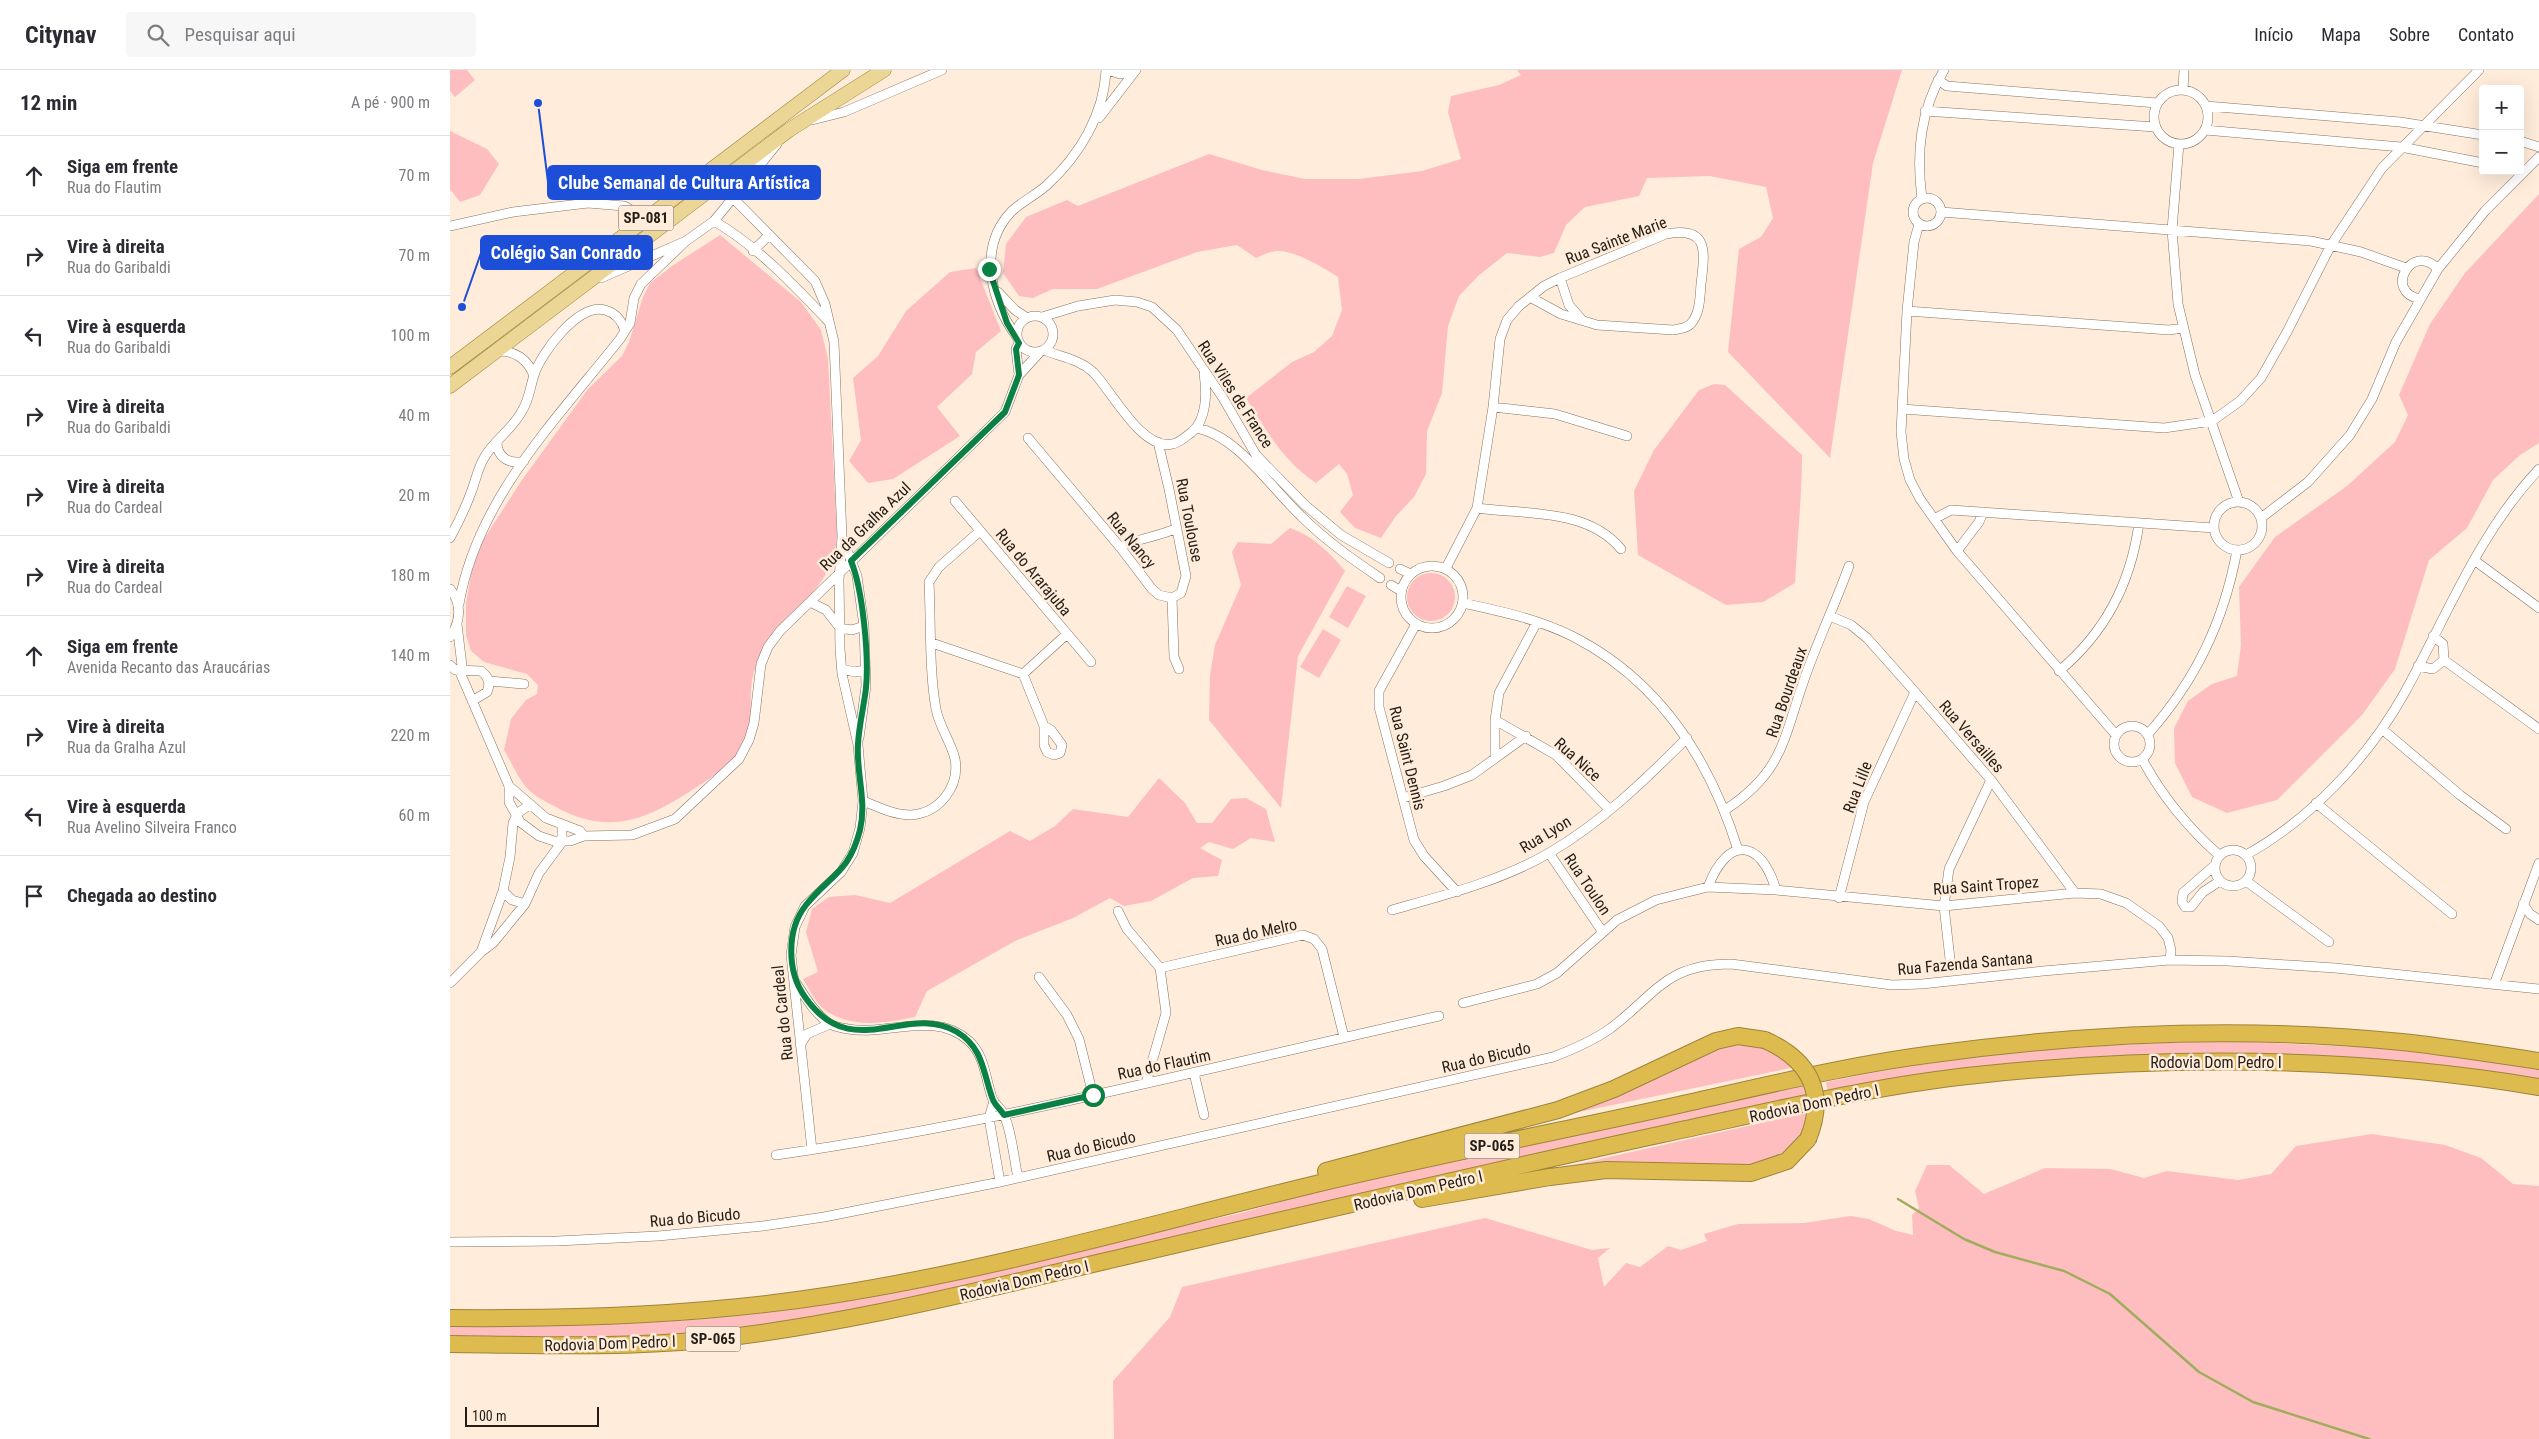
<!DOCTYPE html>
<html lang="pt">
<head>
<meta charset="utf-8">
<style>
	:root { --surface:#fff; --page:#f7f7f7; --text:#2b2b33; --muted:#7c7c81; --line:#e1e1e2 }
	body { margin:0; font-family:"Roboto Condensed",sans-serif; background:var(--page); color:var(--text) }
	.controls { position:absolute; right:15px; top:15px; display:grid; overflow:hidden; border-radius:5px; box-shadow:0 5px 20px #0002 }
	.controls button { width:45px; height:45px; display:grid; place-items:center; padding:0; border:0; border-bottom:1px solid var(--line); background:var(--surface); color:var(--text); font:25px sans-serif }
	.scale { position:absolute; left:15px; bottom:12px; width:134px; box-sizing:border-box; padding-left:5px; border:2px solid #241e17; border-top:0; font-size:14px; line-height:18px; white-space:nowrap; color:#241e17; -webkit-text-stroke:4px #ffecda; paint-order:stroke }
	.stop { position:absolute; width:15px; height:15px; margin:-11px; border:4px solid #0b8043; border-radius:50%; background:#fff }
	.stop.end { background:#0b8043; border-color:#fff; box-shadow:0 1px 5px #0008 }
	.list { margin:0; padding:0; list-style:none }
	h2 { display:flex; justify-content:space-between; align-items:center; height:65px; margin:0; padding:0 20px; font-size:21px }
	h2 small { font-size:16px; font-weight:400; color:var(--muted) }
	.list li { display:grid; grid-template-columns:32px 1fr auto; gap:15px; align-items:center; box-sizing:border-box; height:80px; padding:0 20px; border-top:1px solid var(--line) }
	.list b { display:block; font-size:19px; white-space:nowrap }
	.list p { margin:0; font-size:16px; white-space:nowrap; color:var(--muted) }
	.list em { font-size:16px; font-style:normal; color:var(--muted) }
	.icon { flex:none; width:28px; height:28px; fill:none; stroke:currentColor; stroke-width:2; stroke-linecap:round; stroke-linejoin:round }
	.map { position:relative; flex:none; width:2089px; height:1369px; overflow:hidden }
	header { display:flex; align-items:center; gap:30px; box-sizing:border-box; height:70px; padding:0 25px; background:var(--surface); border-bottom:1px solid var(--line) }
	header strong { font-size:24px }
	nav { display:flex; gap:28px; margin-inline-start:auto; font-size:18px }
	.search { width:350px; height:45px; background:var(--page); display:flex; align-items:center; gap:12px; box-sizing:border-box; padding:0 18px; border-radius:5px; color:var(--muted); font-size:19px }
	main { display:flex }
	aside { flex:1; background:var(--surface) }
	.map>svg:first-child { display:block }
</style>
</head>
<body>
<header>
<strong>Citynav</strong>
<div class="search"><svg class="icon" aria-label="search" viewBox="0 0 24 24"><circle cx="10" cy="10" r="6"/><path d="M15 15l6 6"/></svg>Pesquisar aqui</div>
<nav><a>Início</a><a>Mapa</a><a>Sobre</a><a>Contato</a></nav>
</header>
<main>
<aside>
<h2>12 min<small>A pé · 900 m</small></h2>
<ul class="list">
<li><svg class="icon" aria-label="ahead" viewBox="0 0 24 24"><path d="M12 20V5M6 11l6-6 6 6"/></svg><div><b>Siga em frente</b><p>Rua do Flautim</p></div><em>70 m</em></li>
<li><svg class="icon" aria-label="right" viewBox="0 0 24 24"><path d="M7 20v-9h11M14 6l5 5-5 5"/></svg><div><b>Vire à direita</b><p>Rua do Garibaldi</p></div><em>70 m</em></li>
<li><svg class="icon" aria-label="left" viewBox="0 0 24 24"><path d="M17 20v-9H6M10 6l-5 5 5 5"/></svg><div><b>Vire à esquerda</b><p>Rua do Garibaldi</p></div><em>100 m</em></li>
<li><svg class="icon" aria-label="right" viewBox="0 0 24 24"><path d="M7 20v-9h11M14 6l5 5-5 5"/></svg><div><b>Vire à direita</b><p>Rua do Garibaldi</p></div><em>40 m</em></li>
<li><svg class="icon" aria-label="right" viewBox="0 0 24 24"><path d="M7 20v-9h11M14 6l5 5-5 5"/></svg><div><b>Vire à direita</b><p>Rua do Cardeal</p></div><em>20 m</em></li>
<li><svg class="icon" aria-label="right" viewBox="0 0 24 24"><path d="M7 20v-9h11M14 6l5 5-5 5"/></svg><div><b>Vire à direita</b><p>Rua do Cardeal</p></div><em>180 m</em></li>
<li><svg class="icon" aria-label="ahead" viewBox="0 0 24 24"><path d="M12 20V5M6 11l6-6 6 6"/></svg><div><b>Siga em frente</b><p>Avenida Recanto das Araucárias</p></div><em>140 m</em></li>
<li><svg class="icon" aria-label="right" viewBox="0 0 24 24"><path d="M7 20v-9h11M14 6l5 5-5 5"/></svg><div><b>Vire à direita</b><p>Rua da Gralha Azul</p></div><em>220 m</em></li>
<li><svg class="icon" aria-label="left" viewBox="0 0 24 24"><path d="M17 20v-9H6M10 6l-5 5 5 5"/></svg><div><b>Vire à esquerda</b><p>Rua Avelino Silveira Franco</p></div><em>60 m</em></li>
<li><svg class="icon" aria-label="arrive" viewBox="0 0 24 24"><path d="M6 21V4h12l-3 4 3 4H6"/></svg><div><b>Chegada ao destino</b></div></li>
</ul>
</aside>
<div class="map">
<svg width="2089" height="1369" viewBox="0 0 2089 1369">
	<rect width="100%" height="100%" fill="#ffecda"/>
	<path fill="#febebf" d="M0,0H17L25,10L5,27L0,21Z
		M1067,0H1452L1423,93L1380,388L1278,282L1289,179L1311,167L1323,148L1316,117L1260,106L1197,108L1189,126L1135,137L1116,155L1104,183L1090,187L1057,183L1028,206L1009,226L998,256L992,323L977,361L976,404L964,427L946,446L931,468L905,458L890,442L903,425L897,404L889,394L866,413C832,390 817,361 796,328L842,292L864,282L882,266L892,240L888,207C872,197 839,176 821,182C816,183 811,186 806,188L787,175L747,182L647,219H603L583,228L569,226L553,203L556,174L576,147L617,130L628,136L759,84L812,100L855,109H909L972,101L1011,89L998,42L1001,26L1049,15L1071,5Z
		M0,61L37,79L49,94L30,125L10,132L0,119Z
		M2089,124V373L2070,385L2043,410L2017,458L1979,490L1945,599L1912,645L1827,730L1777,743L1742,727L1725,693L1724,658L1738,631L1762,614L1787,606L1791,575L1789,517L1825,467L1897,416L1945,372L1958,345L1949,325L1980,254L2015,203Z
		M270,165L351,232L371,260L378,289L387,466C383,506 363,523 336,551C330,557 320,564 316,572C309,586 302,604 301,619C300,638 303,658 293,675C281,696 259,709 239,722C194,751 156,765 106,737C94,731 84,726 75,716C67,706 61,691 54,680L61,649L76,630L87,624L88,615L77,604L34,592L21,581L16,565V533L22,499L30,475L72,410L138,319L172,286L179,272L193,227L200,213L222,196Z
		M526,198L551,261L526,282L522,304L487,337L510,366L443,409L418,413L399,391L411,370L403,308L428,286L456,241L500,202Z
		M1264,314L1275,315L1352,385C1352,428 1347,470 1345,513L1313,532L1276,535L1188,485L1184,421L1204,380L1249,320Z
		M840,458C863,466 879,482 895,501L848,586L831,738L759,650L760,605L765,575L791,515L782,482L788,472L821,474Z
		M957 527a24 24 0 1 1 48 0a24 24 0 1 1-48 0Z
		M897,516L916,526L898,558L879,547Z
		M873,559L891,570L869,608L850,597Z
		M709,708L735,733L747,753H762L781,729L796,728L816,739L825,772L801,768L783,779L759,772L750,778L772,790L768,806L743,808L701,831L674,836L660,828L623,848L565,871L477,921L465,947C435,953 402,959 375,940C366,934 359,918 353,909L368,902L356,862L362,839L379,827L405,825L440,833L560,761L580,771L605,756L623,739L678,747Z
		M1801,972L1930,978L2055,993L2056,995L2089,1000V1011L1854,987L1378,1023L1376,1012C1518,983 1655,971 1801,972Z
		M1290,974L1313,976L1345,997L1129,1042L1094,1052L1091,1050L1266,979Z
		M1355,1014L1359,1027L407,1241C339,1251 270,1262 201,1266C134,1269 67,1267 0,1266V1254C135,1257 271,1254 404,1230L791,1143L865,1122Z
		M1360,1042C1347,1081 1332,1089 1293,1097L1101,1100Z
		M1922,1064L1995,1075L2031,1088L2063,1114L2089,1116V1369H664L663,1311L720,1247L732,1217L1035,1148L1142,1180L1160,1178L1148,1188L1154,1217L1176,1193L1190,1197L1218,1176L1231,1180L1257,1171L1254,1164L1288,1154L1354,1153L1400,1146L1419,1149L1446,1161L1463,1165L1462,1145L1469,1138L1465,1121L1477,1095H1499L1534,1124L1595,1098L1660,1099L1694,1108L1717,1101L1788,1110L1821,1104L1846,1076Z"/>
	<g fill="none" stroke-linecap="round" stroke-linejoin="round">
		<path stroke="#a0ac5e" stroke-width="2.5" d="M1448,1129L1514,1169L1545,1182L1614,1201L1660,1224L1749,1302L1803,1332L1919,1369"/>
		<g stroke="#857464" stroke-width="10">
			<path id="street" d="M658,0L670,4L682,0
				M1488,10L1497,16L1707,33
				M1704 47a27 27 0 1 1 54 0a27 27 0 1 1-54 0Z
				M1733,20L1734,0
				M1756,36L1950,52L2033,65
				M1475,41L1705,57
				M649,48L686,0
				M362,50L394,42L492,0
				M1755,60L1951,77L2033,93
				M2070,71L2089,77
				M1729,74L1722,160L1728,234L1745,305L1789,432
				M283,128L365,211L375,234L384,272L392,467L389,510L390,579L392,604L408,675L413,731L410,758L403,783L391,802L355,836L345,857L341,885L362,1080
				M1463 142a14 14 0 1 1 28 0a14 14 0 1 1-28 0Z
				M1472,129C1466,83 1470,41 1494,0
				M1491,142L1861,171L1911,182L1956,198
				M264,151C307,176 344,215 378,251
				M1469,154L1464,172L1457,241L1451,362L1454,389L1460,410L1470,429L1507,481L1666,665
				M0,156L63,142L138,133L174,136L196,148
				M303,181L319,165
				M151,208L236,171L264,151L327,74
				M1110,208L1119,235L1132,250
				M548,222L565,240L577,248
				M1970,229C1933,222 1962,171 1988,199
				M1457,241L1719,260L1733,258
				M567 264a18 18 0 1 1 36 0a18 18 0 1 1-36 0Z
				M592,247L628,236L665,230L687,232L702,237L727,260L773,328L806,385L855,435L891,465L939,493
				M567,267C541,232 527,178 561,142C571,132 586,125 597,115C630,85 654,44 656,0
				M594,280C611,287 629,289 643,302C662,321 691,380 722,374C730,373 736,366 742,362C757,349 757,322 754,304
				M47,281C64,280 78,289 84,306
				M569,305L566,279L569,273
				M1043,337L1105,344L1177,366
				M1452,339L1714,358L1762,351L1790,331L1811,308L1837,262L1881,175L1932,98L2029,0
				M746,358C787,365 821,418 851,446C875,470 902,489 930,508
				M578,368L670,477L702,519L709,525L722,528L724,587L729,599
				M47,372C47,387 59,395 74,391
				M708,372L719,419L736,506L731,523L722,528
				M505,431L641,592
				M1764 456a24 24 0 1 1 48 0a24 24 0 1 1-48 0Z
				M1027,438C1076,445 1137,438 1171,479
				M1811,448L1858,412L1900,365L1922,329L1946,272L1988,199L2035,141L2089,87
				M1484,449L1501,440L1764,458
				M0,468C8,453 16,437 22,420C26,409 28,398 34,388C44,370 62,360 72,341C79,330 80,318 84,305C91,283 128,233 155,240C166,243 172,251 175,261
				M393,470L407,506L414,556L416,616L409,668
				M670,477C689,468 708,467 727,458
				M1507,481L1529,452L1533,442
				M2024,490L2089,538
				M951 527a31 31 0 1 1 62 0a31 31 0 1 1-62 0Z
				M996,498L1027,438L1043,337L1050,269L1057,250L1069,236L1094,216L1110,208L1216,164C1259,156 1255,181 1251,214C1250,226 1250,241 1243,251C1239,258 1230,259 1223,260L1147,255L1111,244L1080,227
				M950,499L961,504
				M941,515L951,521
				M0,519C12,533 11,552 0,567
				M360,532L376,540L390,558L402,560L414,556
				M1013,533C1050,541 1088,549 1122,566C1209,610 1260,690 1288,780
				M9,534C27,429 106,350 170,269L180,253L184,228L191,214L236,171
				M1380,546L1401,555L1417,568L1465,622L1541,710L1625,823
				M7,554L12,596L9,600L59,716V732L70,752L89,766L104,771H120L134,766L182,765L225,749L289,689L299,670L304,653L311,594L318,577L330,561L555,342L569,305L591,281
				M966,554L929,621V637L964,770L974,786L1007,822
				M482,573L573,604L594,656V675L597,682L604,685L610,683L612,675L601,660L594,656
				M1994,590L2089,659
				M0,595L5,600L31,601C38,606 41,613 37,622L22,631
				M1968,596L1983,599L1994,590L1993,574L1983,566
				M392,599L405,602L415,600
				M1609,601C1656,562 1681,513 1689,453
				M573,604L617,564
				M39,611L74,614
				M1045,650L1106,685L1160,740
				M1664 674a18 18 0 1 1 36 0a18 18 0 1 1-36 0Z
				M1932,659L2010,725L2056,759
				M1698,664C1746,610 1774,551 1787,480
				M1045,688V650L1049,623L1087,552
				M1692,689C1712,726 1738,758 1770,786
				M59,716L96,748L130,761L134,766
				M953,728L994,716L1022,705L1076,666
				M413,731C428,737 444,745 461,745C489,743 510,717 505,689C501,672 489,656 486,639C479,600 481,552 479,512L489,497L530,461
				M1866,733L2002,844
				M1275,740C1333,702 1333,670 1354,610C1367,572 1385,535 1399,496
				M1765 798a18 18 0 1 1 36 0a18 18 0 1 1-36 0Z
				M1099,783L1152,861
				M1796,785C1861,749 1919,687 1955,622C1997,546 2028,464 2089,399
				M1765,795L1733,823L1732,832L1735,837H1741L1753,822L1770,811
				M1796,811L1879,872
				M1258,817C1277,766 1311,768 1326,820
				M53,821L62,830L75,834
				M1389,828L1414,732L1465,622
				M2073,834L2080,844L2089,850
				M942,840C995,825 1051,811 1099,783C1151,753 1195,710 1237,668
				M668,841L677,859L710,898L716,943L696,1013
				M31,882L53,821L60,787L63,753L68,743L79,735
				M1500,889L1494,836L1499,799L1541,710
				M710,898L853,865L864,869L872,879L894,967
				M589,907L617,945L629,969L643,1025
				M0,913L31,882L43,873L75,834L89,803L112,772V756
				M346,913C355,927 366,945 380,954C385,957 393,958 398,959C439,966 484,940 519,971C536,987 535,1010 543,1030C546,1036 552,1039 554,1045C562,1062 564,1090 568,1108
				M2044,915L2089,793
				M1013,933L1087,914L1107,903L1167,850L1206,830L1258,817L1326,820L1494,836L1625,823L1651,824L1676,833L1709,856L1718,868L1721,880L1720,890
				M350,975L357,964L380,954
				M744,1003L754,1045
				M544,1031L539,1048L550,1112
				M326,1085C550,1053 769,995 989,946
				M0,1172L107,1171L208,1166L313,1156L374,1147L550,1112L1103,987C1124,979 1143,971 1161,958C1207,923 1216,894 1281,894L1442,915L1472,914L1593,901L1720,890L1778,891L1885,898L2089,919"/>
		</g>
		<g stroke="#9d843b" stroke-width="15">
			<path id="primary" d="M0,297L393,0
				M0,316L339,60L434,0"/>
		</g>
		<g stroke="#9d843b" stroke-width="18">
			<path id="highway" d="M876,1101L1108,1040L1164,1019L1266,971L1288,966L1315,970
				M972,1129L1100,1107L1156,1100L1301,1103L1337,1091L1358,1069
				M0,1248C128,1249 255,1245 382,1225C547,1199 708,1152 870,1113C987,1085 1106,1062 1224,1036C1310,1017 1397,995 1484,984C1638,963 1797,956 1952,972C1998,977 2043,984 2089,991
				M0,1274C85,1275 171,1278 255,1270C397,1255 534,1219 673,1187C853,1145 1032,1103 1213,1064C1317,1042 1421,1016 1527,1005C1714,985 1903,986 2089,1017"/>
		</g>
		<use href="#street" stroke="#fff" stroke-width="9"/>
		<use href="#primary" stroke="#ebd695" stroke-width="14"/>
		<use href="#highway" stroke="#debb4f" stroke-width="16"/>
		<g stroke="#9d843b" stroke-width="18" stroke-linecap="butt">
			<path id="highway-bridge" d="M1315,970C1360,990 1377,1023 1358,1069"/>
		</g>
		<use href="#highway-bridge" stroke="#debb4f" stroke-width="16"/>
	</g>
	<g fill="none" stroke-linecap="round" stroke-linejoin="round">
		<path stroke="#0b8043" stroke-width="6" d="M539,199L557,253L569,273L566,279L569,305L555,342L401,491C413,520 419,587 416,618C414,636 409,655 408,674C406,703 417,731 410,760C399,803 380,805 356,835C336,860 337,902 355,927C402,995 456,932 507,962C534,978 533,1004 543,1030C545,1035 551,1040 554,1045L643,1025"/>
	</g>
	<g text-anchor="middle" stroke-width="5" stroke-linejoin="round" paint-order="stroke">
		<g fill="#ffecda" stroke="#665c52" stroke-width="1">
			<rect x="168.5" y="135.5" width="55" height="25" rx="4"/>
			<rect x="1014.5" y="1063.5" width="55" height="25" rx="4"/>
			<rect x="235.5" y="1256.5" width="55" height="25" rx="4"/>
		</g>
		<g font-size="15" font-weight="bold" fill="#241e17">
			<text x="196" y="153">SP-081</text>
			<text x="1042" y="1081">SP-065</text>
			<text x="263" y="1274">SP-065</text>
		</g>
		<g font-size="16" fill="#241e17" stroke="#ffecda">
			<text transform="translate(1166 170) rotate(-21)" y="6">Rua Sainte Marie</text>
			<text transform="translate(786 324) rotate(57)" y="6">Rua Viles de France</text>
			<text transform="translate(740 450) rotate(79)" y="6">Rua Toulouse</text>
			<text transform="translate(415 456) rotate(-44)" y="6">Rua da Gralha Azul</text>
			<text transform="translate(682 470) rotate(51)" y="6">Rua Nancy</text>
			<text transform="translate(584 502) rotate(50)" y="6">Rua do Ararajuba</text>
			<text transform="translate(1336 622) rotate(-71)" y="6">Rua Bourdeaux</text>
			<text transform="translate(1522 666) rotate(49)" y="6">Rua Versailles</text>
			<text transform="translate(958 688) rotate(76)" y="6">Rua Saint Dennis</text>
			<text transform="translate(1128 689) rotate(42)" y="6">Rua Nice</text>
			<text transform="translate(1407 717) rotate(-69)" y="6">Rua Lille</text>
			<text transform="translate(1095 764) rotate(-31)" y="6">Rua Lyon</text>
			<text transform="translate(1138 814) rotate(56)" y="6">Rua Toulon</text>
			<text transform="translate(1536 815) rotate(-4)" y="6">Rua Saint Tropez</text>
			<text transform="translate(806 862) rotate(-12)" y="6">Rua do Melro</text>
			<text transform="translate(1515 893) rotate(-5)" y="6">Rua Fazenda Santana</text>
			<text transform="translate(332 943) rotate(-96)" y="6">Rua do Cardeal</text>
			<text transform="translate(1036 987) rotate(-13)" y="6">Rua do Bicudo</text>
			<text x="1766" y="998">Rodovia Dom Pedro I</text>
			<text transform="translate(714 994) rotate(-12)" y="6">Rua do Flautim</text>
			<text transform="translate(1364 1033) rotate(-12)" y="6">Rodovia Dom Pedro I</text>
			<text transform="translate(641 1076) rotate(-13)" y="6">Rua do Bicudo</text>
			<text transform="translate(968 1120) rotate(-13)" y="6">Rodovia Dom Pedro I</text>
			<text transform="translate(245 1147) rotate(-5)" y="6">Rua do Bicudo</text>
			<text transform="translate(574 1210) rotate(-13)" y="6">Rodovia Dom Pedro I</text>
			<text transform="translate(160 1273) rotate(-2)" y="6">Rodovia Dom Pedro I</text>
		</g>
	</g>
	<path fill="none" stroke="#1d4ed8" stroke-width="2" d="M88 33L98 112M12 237L31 183"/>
	<g fill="#1d4ed8" stroke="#ffecda" stroke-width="2">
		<circle cx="88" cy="33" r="5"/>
		<circle cx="12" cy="237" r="5"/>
	</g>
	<g fill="#1d4ed8" stroke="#1d4ed8" stroke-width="2">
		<rect x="98" y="96" width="272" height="33" rx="5"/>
		<rect x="31" y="166" width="171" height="33" rx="5"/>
	</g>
	<g font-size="18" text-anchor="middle" font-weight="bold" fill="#fff">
		<text x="234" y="119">Clube Semanal de Cultura Artística</text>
		<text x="116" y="189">Colégio San Conrado</text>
	</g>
</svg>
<div class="controls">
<button>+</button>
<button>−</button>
</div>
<div class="scale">100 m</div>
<div class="stop" style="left:643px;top:1025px"></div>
<div class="stop end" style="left:539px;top:199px"></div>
</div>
</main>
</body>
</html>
